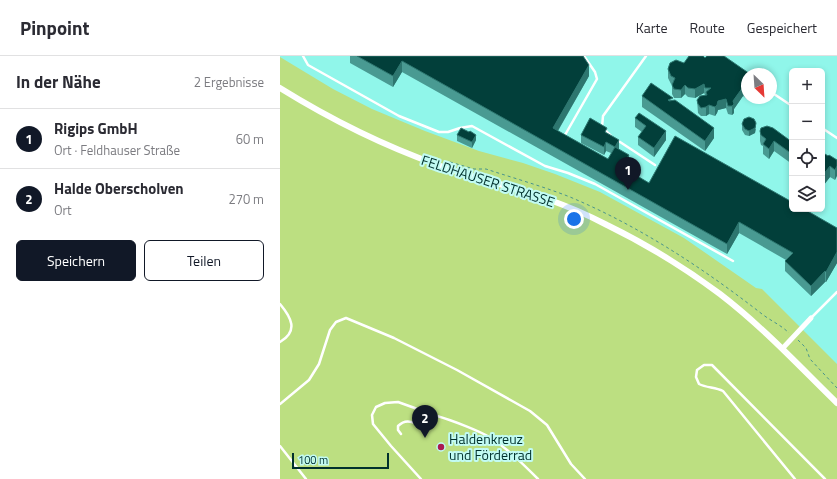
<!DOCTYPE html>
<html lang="de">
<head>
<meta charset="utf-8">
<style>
	:root { --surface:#fff; --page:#f2f2f3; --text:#2b2b33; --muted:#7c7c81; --line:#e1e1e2; --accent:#111827 }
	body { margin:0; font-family:"Titillium Web",sans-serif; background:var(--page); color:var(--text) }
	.controls { position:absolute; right:12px; top:12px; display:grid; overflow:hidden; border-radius:6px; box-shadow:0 2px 6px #0003 }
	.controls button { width:36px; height:36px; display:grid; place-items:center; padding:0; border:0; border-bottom:1px solid var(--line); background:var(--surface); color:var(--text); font:20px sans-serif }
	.compass { position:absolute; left:461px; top:12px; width:36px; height:36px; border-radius:50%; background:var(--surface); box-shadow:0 2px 6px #0003; rotate:155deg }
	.scale { position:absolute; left:12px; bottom:10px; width:97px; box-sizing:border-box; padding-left:4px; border:2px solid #01312d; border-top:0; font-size:11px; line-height:14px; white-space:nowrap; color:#01312d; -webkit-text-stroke:3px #c2fbf3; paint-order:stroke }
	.you { position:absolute; left:294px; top:163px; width:14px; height:14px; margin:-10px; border:3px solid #fff; border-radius:50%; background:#1a73e8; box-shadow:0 0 0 6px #1a73e833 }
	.badge { display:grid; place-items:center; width:26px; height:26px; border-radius:50%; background:var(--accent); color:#fff; font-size:13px; font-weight:700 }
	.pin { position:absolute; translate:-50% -33px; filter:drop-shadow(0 1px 2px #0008) }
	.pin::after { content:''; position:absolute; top:21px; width:14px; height:12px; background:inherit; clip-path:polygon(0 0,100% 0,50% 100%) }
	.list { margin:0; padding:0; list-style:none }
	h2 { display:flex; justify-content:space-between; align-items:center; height:52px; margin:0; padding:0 16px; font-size:17px }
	h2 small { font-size:13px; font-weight:400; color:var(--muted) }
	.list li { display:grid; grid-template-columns:26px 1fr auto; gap:12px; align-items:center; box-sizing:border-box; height:60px; padding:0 16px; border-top:1px solid var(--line) }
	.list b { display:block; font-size:15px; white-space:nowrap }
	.list p { margin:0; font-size:13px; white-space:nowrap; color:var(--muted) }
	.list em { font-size:13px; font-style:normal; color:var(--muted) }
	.actions { display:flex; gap:8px; padding:12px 16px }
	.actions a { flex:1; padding:9px 0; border:1px solid var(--accent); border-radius:6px; text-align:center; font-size:14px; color:var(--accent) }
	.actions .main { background:var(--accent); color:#fff }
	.icon { flex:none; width:22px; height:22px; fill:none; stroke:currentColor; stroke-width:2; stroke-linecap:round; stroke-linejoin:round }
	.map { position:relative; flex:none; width:557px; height:423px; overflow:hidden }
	header { display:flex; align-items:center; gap:24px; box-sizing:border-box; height:56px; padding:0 20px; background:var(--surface); border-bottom:1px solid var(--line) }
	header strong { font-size:19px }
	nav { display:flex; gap:22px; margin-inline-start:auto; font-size:14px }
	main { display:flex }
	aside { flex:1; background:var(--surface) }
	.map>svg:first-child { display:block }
</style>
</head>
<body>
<header>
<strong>Pinpoint</strong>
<nav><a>Karte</a><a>Route</a><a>Gespeichert</a></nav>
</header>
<main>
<aside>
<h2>In der Nähe<small>2 Ergebnisse</small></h2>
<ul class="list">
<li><span class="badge">1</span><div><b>Rigips GmbH</b><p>Ort · Feldhauser Straße</p></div><em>60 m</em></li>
<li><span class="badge">2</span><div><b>Halde Oberscholven</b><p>Ort</p></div><em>270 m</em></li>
</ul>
<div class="actions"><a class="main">Speichern</a><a>Teilen</a></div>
</aside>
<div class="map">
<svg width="557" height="423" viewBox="0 0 557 423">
	<rect width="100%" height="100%" fill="#90f6ea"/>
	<path fill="#bcdf81" d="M0,1L53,33L92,53L145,75L199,95L243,107L275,118L320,136L404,182L476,232L482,233L557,308V423H0Z"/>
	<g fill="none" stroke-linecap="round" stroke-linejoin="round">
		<path stroke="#49948c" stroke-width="1" stroke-dasharray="3 3" stroke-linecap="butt" d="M170,106L194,113H206C233,122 262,130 290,141C359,170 423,212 482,258C491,265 501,269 509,277
			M518,284L526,292L530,303L557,332"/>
		<path stroke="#fff" stroke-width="2.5" d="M23,0L28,9L119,60L159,76H168L180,72L192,70L265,110L288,117L315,128L453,205
			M491,36L512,50
			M542,72L557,82
			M285,79L317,23L315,16L304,0
			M331,80L322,71L323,60L366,0
			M337,84L375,109
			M0,248C11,261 19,275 0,286
			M531,262L557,236
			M0,348L29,324L39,308L50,274L56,266L66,262L114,282L177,314L250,355L267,369L291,408L305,423
			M121,378L118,374V370C130,359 137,372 150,369L157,360C171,364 200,375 211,382C229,394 243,408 258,423
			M0,390L26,423
			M141,423L111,390L93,368L92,359L96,351L105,347L118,346L157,360
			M515,423L443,335C435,331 427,332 419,328L416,321L417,314L424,309H432L545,423"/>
		<path stroke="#fff" stroke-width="5" d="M502,293L531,262"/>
		<path stroke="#fff" stroke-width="6" d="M0,32C50,63 102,89 158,109C194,122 231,130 267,143C287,150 308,159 327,169C366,188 405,212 440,238C483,271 519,310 557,347"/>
	</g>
	<path fill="#499a92" d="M70,0H303L309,20L278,75L328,103L331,97L326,95L324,99L301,87V79L327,78L339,93H338L349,110L346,114L369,127L557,172V207L546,226H545L531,240L505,215V205L506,204L459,177L447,198L122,16L113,31L70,7Z
		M425,2L470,18L467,43L463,40L454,53V57L452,59L448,58L446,52L438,54L437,57L435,60L429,58L426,60H421L418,57L417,44L425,39L424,37L415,42L408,41L405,38L401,42H394L392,38V29L391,28L388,22V13L404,7Z
		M362,40L393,44L434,82L425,95L362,51Z
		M355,62L386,84L374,101L358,89V81L362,76L355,71Z
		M462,68L476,73L475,77L469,80L465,79L462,74Z
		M480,75L512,86V108L494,95L489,103L483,98V90L481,89L480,85Z
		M177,79L196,84L192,92L177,85Z
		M542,96L548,100L557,104L555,124L550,121L543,130L542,129Z"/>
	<path fill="#2d766f" d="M122,5V16L113,31V20Z
		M309,9V20L273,83V72Z
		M424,28V37L415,42V33Z
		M405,29V38L401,42V34Z
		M463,31V40L454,53V57L452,59V50L453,45Z
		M446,43V52L438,54L437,57L435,60V51L438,45Z
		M429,49V58L426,60V51Z
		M476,67L475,77L469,80V75Z
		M434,72V82L425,95V85Z
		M386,75V84L374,101V92Z
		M196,79V84L192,92V86Z
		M339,84V93L335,99V91Z
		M494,85V95L489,103V93Z
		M326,86V95L324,99V91Z
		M349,99V110L342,122V111Z
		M550,110V121L543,130V119Z
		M557,110V120L555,124V114Z
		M459,166V177L447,198V188Z
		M557,196V207L546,226V216Z
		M545,215V226L531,240V230Z"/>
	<path fill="#023f3a" stroke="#2d766f" d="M77,0H303L309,9L273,72L328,103L335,91L349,99L342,111L369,127L395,80L512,146V153H524L557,172V196L546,216L545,215L531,230L505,205L513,197L459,166L447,188L122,5L113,20Z
		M409,0H423L425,2L427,0H444L470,18H467V34L463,31L453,45L454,48L452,50H448L446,43L438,45L437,49L435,51L429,49L426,51L421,52L418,48L417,44L420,40L427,39L426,36L431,32H425L424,28L415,33L408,32L405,29L401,34L394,33L392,29L395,22L391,20L388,13L390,7L396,4L404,7Z
		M371,27L393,42L388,44L389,45L395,44L434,72L425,85L362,40Z
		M359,57L386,75L374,92L358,81L366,70L355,62Z
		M469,61L474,63L476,67L475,72L469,75L465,73L462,68L464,63Z
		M310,62L327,72L325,76L339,84L335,91L326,86L324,91L301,79Z
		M487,70L493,72L512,86V98L494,85L489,93L483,88L486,83L481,79L480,75L481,72Z
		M181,72L189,76L190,75L196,79L192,86L177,79Z
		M542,96L548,100L549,99L557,104V110L555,114L550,110L543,119L542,118Z"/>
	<circle fill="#aa1950" stroke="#c2fbf3" stroke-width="1.5" cx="161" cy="391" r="4"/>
	<g text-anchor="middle" stroke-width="4" stroke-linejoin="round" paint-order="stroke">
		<g font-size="14" fill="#01312d" stroke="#c2fbf3">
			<text transform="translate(208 125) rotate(18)" y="5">FELDHAUSER STRASSE</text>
		</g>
		<g font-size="14" fill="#01312d" stroke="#c2fbf3" text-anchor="start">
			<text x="169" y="388">Haldenkreuz<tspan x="169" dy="16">und Förderrad</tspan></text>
		</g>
	</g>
</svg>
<div class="controls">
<button>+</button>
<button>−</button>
<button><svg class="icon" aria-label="locate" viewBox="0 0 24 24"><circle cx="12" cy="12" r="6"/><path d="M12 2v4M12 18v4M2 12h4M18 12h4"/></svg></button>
<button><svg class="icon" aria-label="layers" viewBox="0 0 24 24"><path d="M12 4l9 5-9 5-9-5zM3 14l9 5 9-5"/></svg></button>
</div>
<svg class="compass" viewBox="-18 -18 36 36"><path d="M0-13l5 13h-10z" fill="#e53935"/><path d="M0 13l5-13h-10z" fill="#7c7c81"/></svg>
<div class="scale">100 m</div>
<div class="you"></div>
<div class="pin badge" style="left:348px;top:134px">1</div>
<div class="pin badge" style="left:145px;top:382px">2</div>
</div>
</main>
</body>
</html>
